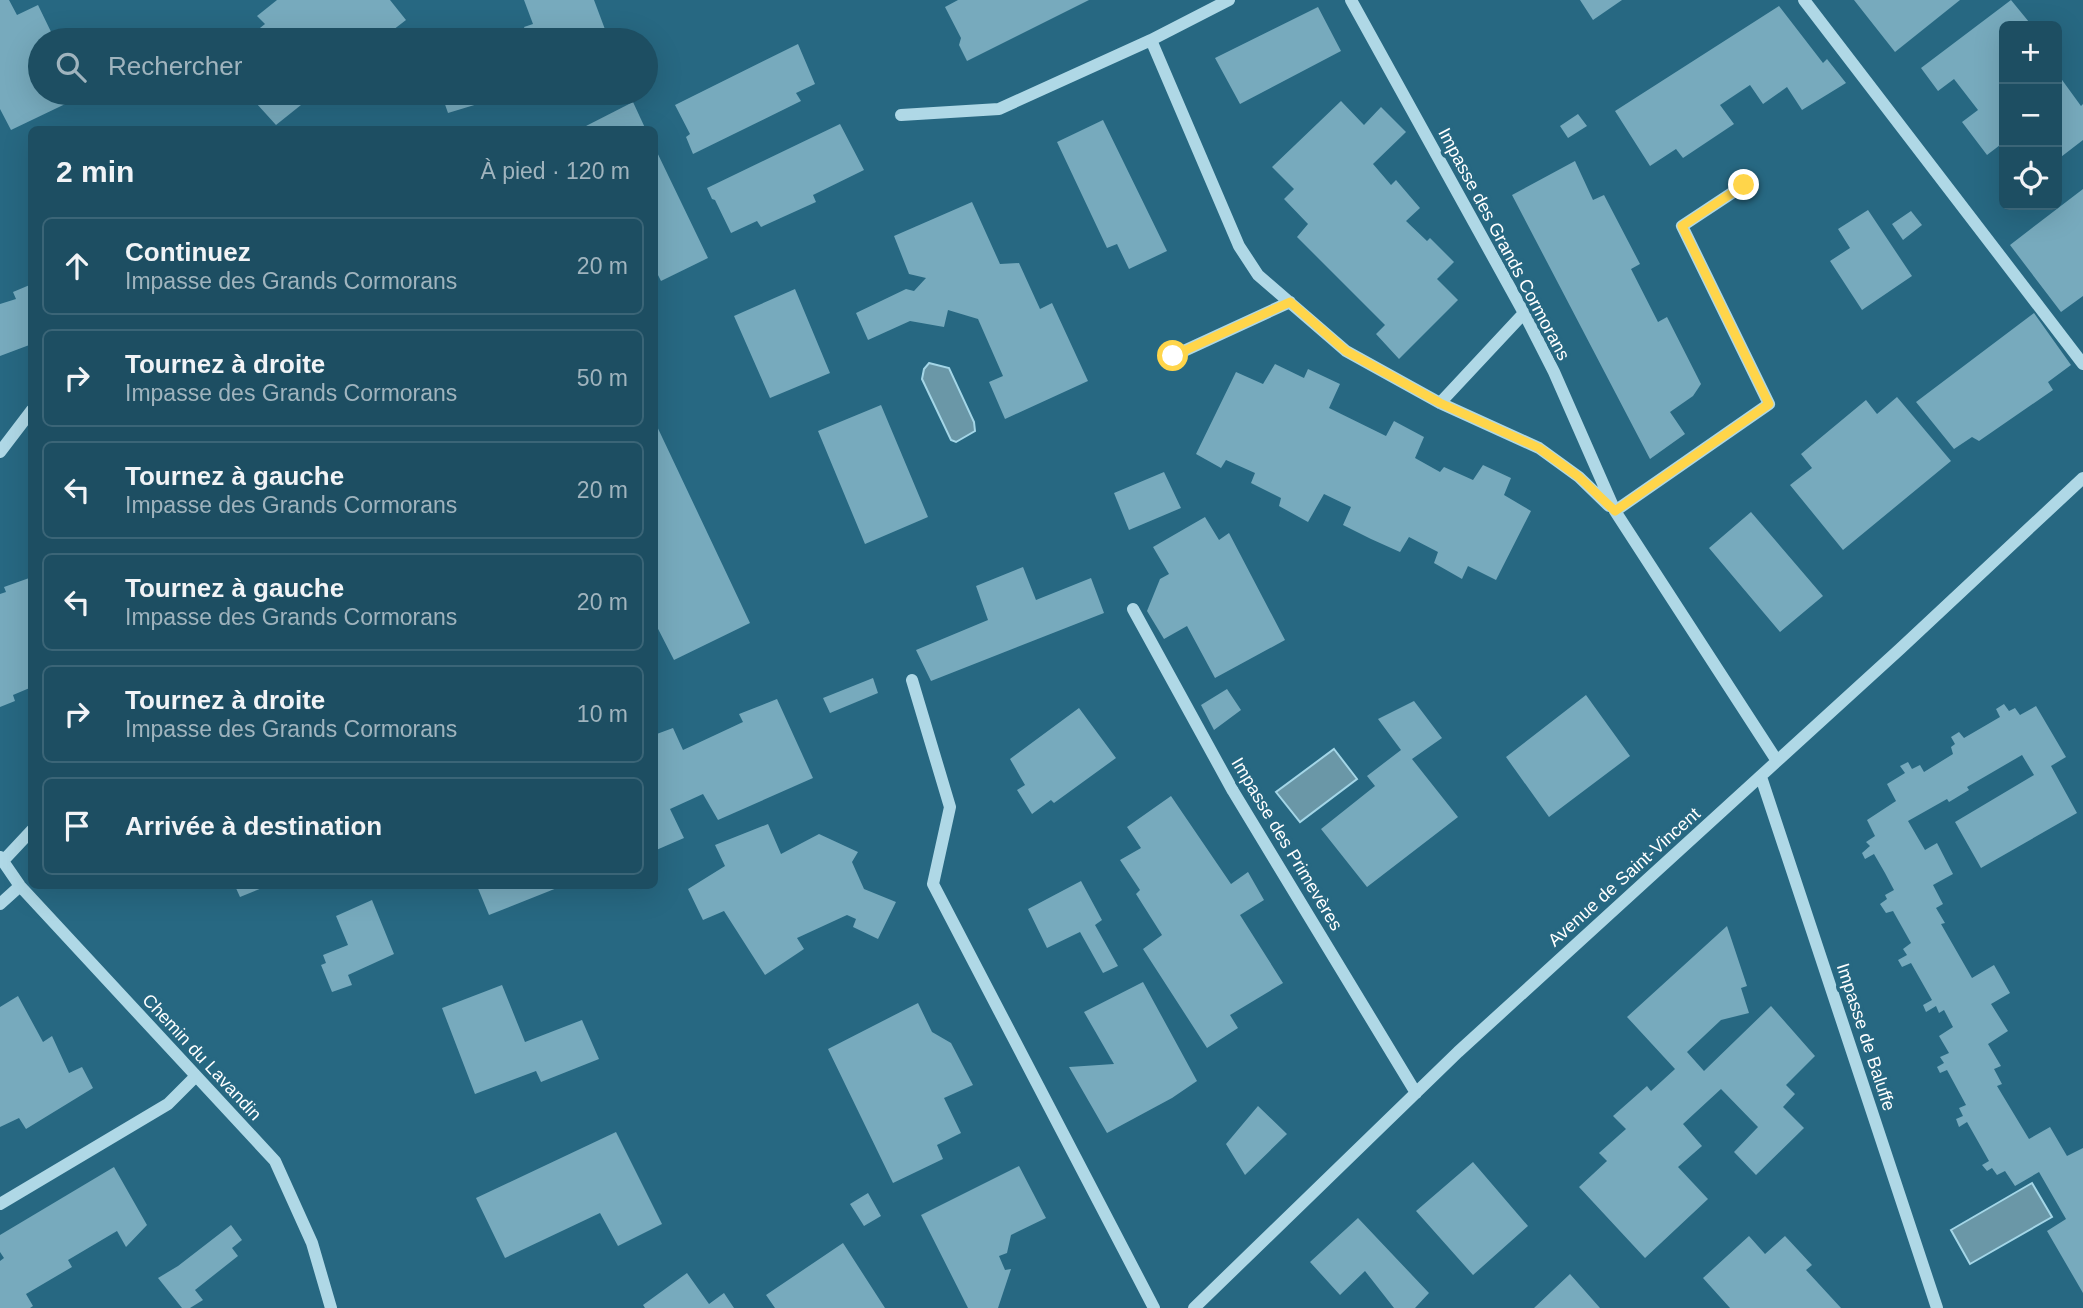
<!DOCTYPE html>
<html lang="fr">
<head>
<meta charset="utf-8">
<style>
	:root { --surface:#1d4e62; --page:#255568; --text:#f1f3f6; --muted:#a0b4be; --line:#3b6577 }
	body { margin:0; font-family:Arial,sans-serif; background:var(--page); color:var(--text) }
	.controls { position:absolute; right:21px; top:21px; display:grid; overflow:hidden; border-radius:10px; box-shadow:0 7px 28px #0002 }
	.controls button { width:63px; height:63px; display:grid; place-items:center; padding:0; border:0; border-bottom:2px solid var(--line); background:var(--surface); color:var(--text); font:35px sans-serif }
	.stop { position:absolute; width:21px; height:21px; margin:-16px; border:5px solid #ffd54a; border-radius:50%; background:#fff }
	.stop.end { background:#ffd54a; border-color:#fff; box-shadow:0 2px 7px #0008 }
	.list { margin:0; padding:0; list-style:none }
	h2 { display:flex; justify-content:space-between; align-items:center; height:91px; margin:0; padding:0 28px; font-size:30px }
	h2 small { font-size:23px; font-weight:400; color:var(--muted) }
	.list li { display:grid; grid-template-columns:46px 1fr auto; gap:21px; align-items:center; box-sizing:border-box; height:98px; margin:0 14px 14px; padding:0 14px; border:2px solid var(--line); border-radius:10px }
	.list b { display:block; font-size:26px; white-space:nowrap }
	.list p { margin:0; font-size:23px; white-space:nowrap; color:var(--muted) }
	.list em { font-size:23px; font-style:normal; color:var(--muted) }
	.icon { flex:none; width:38px; height:38px; fill:none; stroke:currentColor; stroke-width:2; stroke-linecap:round; stroke-linejoin:round }
	.map { position:relative; flex:none; width:2083px; height:1308px; overflow:hidden }
	.search { position:absolute; background:var(--surface); box-shadow:0 7px 28px #0002; left:28px; top:28px; width:630px; height:77px; display:flex; align-items:center; gap:18px; box-sizing:border-box; padding:0 24px; border-radius:38px; color:var(--muted); font-size:26px }
	.panel { position:absolute; background:var(--surface); box-shadow:0 7px 28px #0002; left:28px; top:126px; width:630px; height:763px; border-radius:10px }
	.map>svg:first-child { display:block }
</style>
</head>
<body>
<div class="map">
<svg width="2083" height="1308" viewBox="0 0 2083 1308">
	<rect width="100%" height="100%" fill="#276882"/>
	<path fill="#6a97a7" stroke="#a4d6e7" stroke-width="2" d="M929,363L949,368L974,422L975,431L956,442L951,440L922,379L924,369Z
		M1334,749L1357,779L1300,822L1276,792Z
		M2032,1183L2052,1217L1970,1264L1951,1230Z"/>
	<path fill="#77aabd" d="M0,0H9L17,15L38,5L55,40H40V93H81L82,96L11,130L0,109Z
		M277,0H390L406,20L380,40H245L265,24L257,16Z
		M524,0H594L606,32L583,40H529L524,27L533,24Z
		M958,0H1089L967,61L959,45L961,38L945,7Z
		M1580,0H1622L1593,20Z
		M1854,0H1960L1895,52Z
		M2011,0L2029,22L2024,26H2004V142L1987,155L1962,122L1978,110L1954,79L1938,91L1921,68Z
		M1779,6L1823,63L1827,59L1846,83L1802,110L1787,87L1763,104L1750,85L1720,105L1734,124L1683,158L1676,149L1650,166L1615,111Z
		M1318,7L1341,51L1240,104L1215,58Z
		M798,44L815,84L796,93L801,101L693,154L686,137L690,134L675,105Z
		M2057,73L2081,106L2083,104V140L2057,160Z
		M247,93H316L276,125Z
		M441,93H477L481,103L448,113Z
		M1341,101L1364,125L1381,107L1406,132L1373,164L1391,185L1396,180L1420,208L1406,221L1427,241L1430,238L1454,262L1437,279L1458,300L1399,359L1376,334L1385,325L1297,237L1308,224L1284,199L1294,189L1272,167Z
		M633,102L646,130H587L586,126Z
		M1578,114L1587,126L1568,138L1560,126Z
		M1103,120L1167,251L1129,269L1117,244L1107,248L1057,142Z
		M840,124L864,170L813,195L816,202L761,227L757,221L731,233L715,200L712,199L707,188Z
		M654,146L708,258L661,281L654,267Z
		M1575,161L1593,200L1604,195L1640,264L1631,269L1658,322L1667,317L1701,384L1693,396L1670,412L1685,434L1650,459L1512,195Z
		M2083,189V296L2061,312L2010,245Z
		M972,202L1000,264L1019,263L1040,309L1052,303L1088,381L1005,419L989,382L1003,376L978,319L948,310L944,327L910,321L868,340L856,313L906,289L914,291L926,278L909,274L894,236Z
		M1868,210L1912,276L1862,310L1830,261L1850,248L1838,229Z
		M1911,211L1922,225L1903,240L1892,224Z
		M32,284V344L0,356V304L16,299L13,292Z
		M795,289L830,373L770,398L734,316Z
		M2034,313L2071,365L2048,382L2053,390L1979,441L1972,437L1954,449L1916,402Z
		M1275,364L1304,378L1308,369L1340,384L1329,408L1386,436L1394,421L1424,437L1415,458L1440,472L1444,467L1473,480L1483,465L1511,478L1504,495L1531,511L1496,580L1468,566L1462,579L1434,563L1438,552L1409,537L1400,552L1371,539L1343,525L1351,507L1324,494L1308,522L1279,506L1281,498L1251,483L1255,473L1226,460L1221,468L1196,454L1236,372L1263,384Z
		M1897,397L1951,461L1843,550L1790,485L1812,468L1801,454L1866,400L1877,414Z
		M881,405L928,517L865,544L818,431Z
		M654,420L750,623L674,660L654,621Z
		M1164,472L1181,508L1129,530L1114,493Z
		M1751,512L1823,596L1780,632L1709,548Z
		M1205,517L1219,540L1229,533L1285,640L1215,678L1187,626L1164,639L1147,611L1160,579L1169,574L1153,547Z
		M1023,567L1036,600L1091,578L1104,613L931,681L916,650L988,620L976,586Z
		M32,577V687L13,695L15,701L0,707V594L6,592L4,587Z
		M873,678L878,693L830,713L823,698Z
		M1227,689L1241,710L1214,730L1201,705Z
		M1586,695L1630,756L1549,817L1506,757Z
		M777,699L813,778L718,820L703,794L670,809L684,838L654,851V735L673,728L683,750L743,722L739,714Z
		M1414,701L1442,738L1412,759L1458,817L1367,887L1321,829L1375,786L1367,776L1401,750L1378,719Z
		M2004,704L2009,711L2015,708L2020,715L2036,706L2066,757L2051,766L2077,813L1981,868L1955,822L2034,775L2022,755L1967,787L1969,790L1949,802L1947,799L1908,821L1925,850L1937,843L1953,874L1933,885L1943,904L1936,908L1945,923L1941,924L1972,978L1994,965L2010,993L1991,1004L2008,1031L1988,1044L2001,1066L1994,1069L2002,1084L1997,1086L2029,1139L2050,1127L2067,1156L2083,1148V1293L2047,1231L2066,1219L2039,1172L2015,1186L2005,1171L1997,1175L1992,1168L1987,1171L1982,1165L1989,1161L1967,1122L1959,1127L1956,1119L1963,1116L1959,1108L1966,1105L1947,1070L1940,1073L1937,1067L1944,1063L1940,1057L1949,1053L1939,1036L1953,1027L1944,1010L1939,1013L1936,1006L1926,1012L1923,1005L1932,1000L1911,963L1902,967L1898,960L1907,955L1903,949L1911,943L1893,911L1886,913L1880,904L1887,899L1885,895L1894,890L1885,873L1874,854L1865,859L1862,853L1870,846L1866,842L1875,836L1867,820L1896,801L1887,784L1905,773L1900,766L1908,762L1912,769L1920,765L1924,772L1953,754L1951,747L1955,744L1951,737L1959,732L1964,738L2000,717L1996,709Z
		M1079,708L1116,758L1054,803L1051,800L1032,814L1017,790L1025,785L1010,759Z
		M1171,796L1231,884L1248,872L1264,900L1240,915L1283,983L1230,1015L1238,1028L1207,1048L1143,949L1162,935L1136,894L1140,890L1120,860L1141,848L1127,827Z
		M768,824L781,854L819,834L858,852L852,862L864,889L896,902L878,939L853,927L856,919L847,915L797,938L804,949L765,975L724,911L703,920L688,889L725,866L715,845Z
		M1081,881L1102,920L1095,925L1118,966L1103,973L1080,932L1047,948L1028,909Z
		M235,886H267L240,897Z
		M477,886H562L489,915Z
		M372,900L394,954L348,975L352,985L332,992L321,965L326,963L323,955L348,945L336,916Z
		M1727,926L1747,986L1741,988L1749,1013L1721,1020L1687,1052L1704,1071L1771,1006L1815,1056L1786,1085L1795,1094L1783,1107L1804,1128L1756,1175L1734,1152L1758,1127L1721,1089L1683,1124L1702,1146L1678,1167L1708,1199L1645,1258L1579,1187L1607,1161L1599,1153L1626,1129L1613,1116L1647,1086L1651,1091L1675,1069L1627,1017Z
		M1143,982L1197,1081L1172,1098L1107,1133L1069,1067L1114,1064L1084,1012Z
		M502,985L525,1042L582,1020L599,1059L541,1082L536,1071L475,1094L442,1008Z
		M18,996L43,1042L52,1036L69,1073L82,1067L93,1088L26,1129L19,1118L0,1127V1007Z
		M918,1003L932,1032L951,1043L973,1085L944,1098L961,1133L937,1145L943,1159L893,1183L828,1049Z
		M1258,1106L1287,1134L1245,1175L1226,1144Z
		M616,1132L662,1224L618,1246L600,1213L505,1258L476,1198Z
		M1473,1162L1528,1226L1473,1275L1416,1211Z
		M1019,1166L1046,1218L1011,1235L1007,1253L999,1256L1005,1270L1011,1269L998,1308H968L921,1215Z
		M114,1167L147,1225L126,1247L117,1231L68,1260L72,1267L26,1294L33,1306L30,1308H0V1261L4,1258L0,1252V1235Z
		M868,1193L881,1216L864,1226L850,1204Z
		M1358,1218L1429,1293L1415,1308H1394L1365,1271L1340,1295L1310,1262Z
		M231,1225L242,1240L232,1248L238,1256L195,1290L203,1300L190,1308H182L158,1278L178,1266Z
		M1749,1236L1765,1254L1785,1236L1812,1265L1806,1270L1841,1308H1730L1703,1278Z
		M843,1243L885,1308H775L766,1295Z
		M687,1273L709,1304L724,1293L734,1308H645L643,1305Z
		M1570,1274L1600,1308H1534Z"/>
	<g fill="none" stroke-linecap="round" stroke-linejoin="round">
		<path stroke="#afd8e6" stroke-width="12" d="M1229,0L1151,40L1239,246L1258,275L1346,351L1440,403L1539,448L1579,477L1609,506
			M1351,0L1524,313L1554,372L1615,511L1777,761
			M1804,0L2083,364
			M901,115L999,109L1151,40
			M1173,356L1290,302
			M1440,403L1524,313
			M0,452L32,410
			M1615,511L1769,404L1682,226L1744,185
			M1133,609L1233,791L1416,1093
			M912,680L950,807L933,884L1154,1308
			M1761,777L1937,1308
			M0,857L20,886L275,1161L312,1243L331,1308
			M3,861L32,830
			M0,904L20,886
			M0,1204L168,1104L196,1076
			M1194,1308L1458,1052L1900,649L2083,478"/>
	</g>
	<g fill="none" stroke-linecap="round" stroke-linejoin="round">
		<path stroke="#ffd54a" stroke-width="9" d="M1173,356L1290,302L1346,351L1440,403L1539,448L1579,477L1615,511L1769,404L1682,226L1744,185"/>
	</g>
	<g text-anchor="middle" stroke-width="7" stroke-linejoin="round" paint-order="stroke">
		<g font-size="18" fill="#fff" stroke="#276882">
			<text transform="translate(1504 244) rotate(62)" y="6">Impasse des Grands Cormorans</text>
			<text transform="translate(1287 844) rotate(59)" y="6">Impasse des Primevères</text>
			<text transform="translate(1624 877) rotate(-42)" y="6">Avenue de Saint-Vincent</text>
			<text transform="translate(1866 1037) rotate(72)" y="6">Impasse de Baluffe</text>
			<text transform="translate(202 1057) rotate(47)" y="6">Chemin du Lavandin</text>
		</g>
	</g>
</svg>
<div class="controls">
<button>+</button>
<button>−</button>
<button><svg class="icon" aria-label="locate" viewBox="0 0 24 24"><circle cx="12" cy="12" r="6"/><path d="M12 2v4M12 18v4M2 12h4M18 12h4"/></svg></button>
</div>
<div class="stop" style="left:1173px;top:356px"></div>
<div class="stop end" style="left:1744px;top:185px"></div>
<div class="search"><svg class="icon" aria-label="search" viewBox="0 0 24 24"><circle cx="10" cy="10" r="6"/><path d="M15 15l6 6"/></svg>Rechercher</div>
<section class="panel">
<h2>2 min<small>À pied · 120 m</small></h2>
<ul class="list">
<li><svg class="icon" aria-label="ahead" viewBox="0 0 24 24"><path d="M12 20V5M6 11l6-6 6 6"/></svg><div><b>Continuez</b><p>Impasse des Grands Cormorans</p></div><em>20 m</em></li>
<li><svg class="icon" aria-label="right" viewBox="0 0 24 24"><path d="M7 20v-9h11M14 6l5 5-5 5"/></svg><div><b>Tournez à droite</b><p>Impasse des Grands Cormorans</p></div><em>50 m</em></li>
<li><svg class="icon" aria-label="left" viewBox="0 0 24 24"><path d="M17 20v-9H6M10 6l-5 5 5 5"/></svg><div><b>Tournez à gauche</b><p>Impasse des Grands Cormorans</p></div><em>20 m</em></li>
<li><svg class="icon" aria-label="left" viewBox="0 0 24 24"><path d="M17 20v-9H6M10 6l-5 5 5 5"/></svg><div><b>Tournez à gauche</b><p>Impasse des Grands Cormorans</p></div><em>20 m</em></li>
<li><svg class="icon" aria-label="right" viewBox="0 0 24 24"><path d="M7 20v-9h11M14 6l5 5-5 5"/></svg><div><b>Tournez à droite</b><p>Impasse des Grands Cormorans</p></div><em>10 m</em></li>
<li><svg class="icon" aria-label="arrive" viewBox="0 0 24 24"><path d="M6 21V4h12l-3 4 3 4H6"/></svg><div><b>Arrivée à destination</b></div></li>
</ul>
</section>
</div>
</body>
</html>
